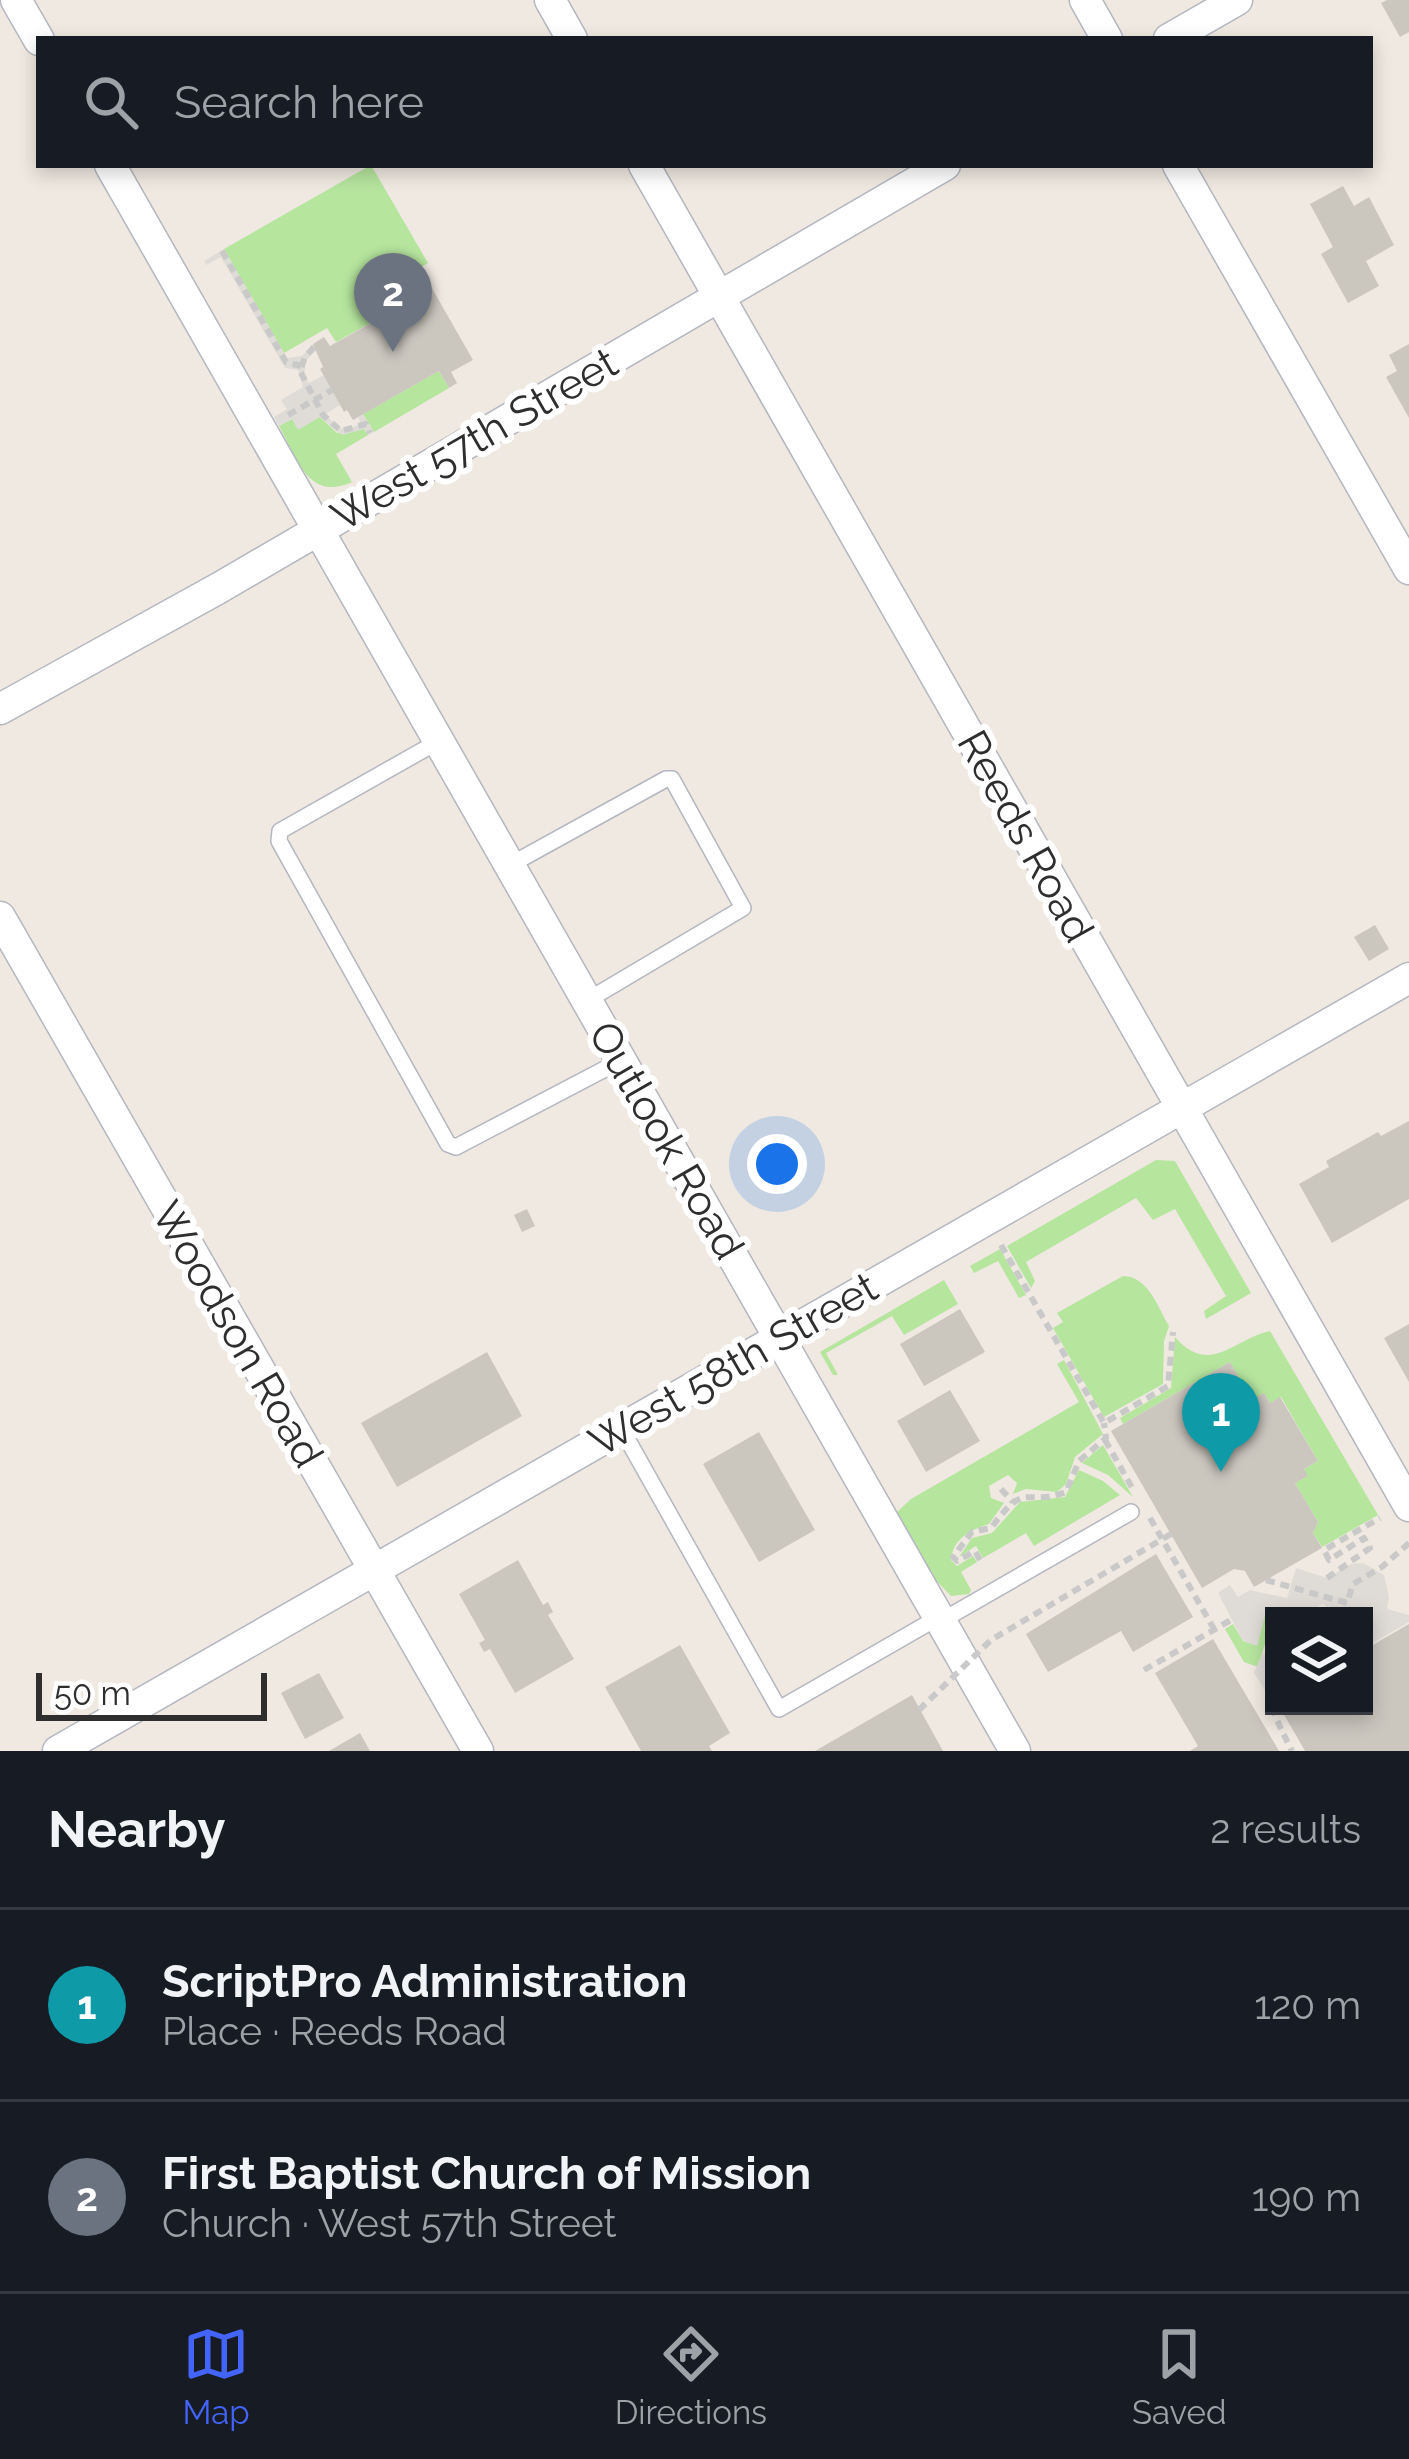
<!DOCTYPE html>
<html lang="en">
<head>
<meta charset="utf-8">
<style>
	:root { --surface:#171b24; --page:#20242c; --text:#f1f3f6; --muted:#9ea1a6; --line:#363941; --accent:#4264fb }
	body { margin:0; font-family:Raleway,sans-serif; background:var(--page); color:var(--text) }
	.controls { position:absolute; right:36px; bottom:36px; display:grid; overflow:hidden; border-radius:0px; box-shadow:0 6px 18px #0003 }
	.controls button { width:108px; height:108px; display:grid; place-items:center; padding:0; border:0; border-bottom:3px solid var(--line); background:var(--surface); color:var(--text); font:60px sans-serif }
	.scale { position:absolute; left:36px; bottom:30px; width:231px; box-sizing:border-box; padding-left:12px; border:6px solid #2e2e2e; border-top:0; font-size:33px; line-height:42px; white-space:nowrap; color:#2e2e2e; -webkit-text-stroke:9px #fff; paint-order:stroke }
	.you { position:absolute; left:777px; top:1164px; width:42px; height:42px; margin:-30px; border:9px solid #fff; border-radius:50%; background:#1a73e8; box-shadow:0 0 0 18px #1a73e833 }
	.badge { display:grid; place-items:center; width:78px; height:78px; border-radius:50%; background:var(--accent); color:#fff; font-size:39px; font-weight:700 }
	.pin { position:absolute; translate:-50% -99px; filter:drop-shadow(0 3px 6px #0008) }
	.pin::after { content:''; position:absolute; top:63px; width:42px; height:36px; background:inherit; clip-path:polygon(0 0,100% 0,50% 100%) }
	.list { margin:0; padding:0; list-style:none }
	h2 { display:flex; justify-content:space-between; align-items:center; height:156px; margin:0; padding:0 48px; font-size:51px }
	h2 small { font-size:39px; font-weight:400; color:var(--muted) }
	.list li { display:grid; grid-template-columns:78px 1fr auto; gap:36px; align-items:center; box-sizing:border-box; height:192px; padding:0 48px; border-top:3px solid var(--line) }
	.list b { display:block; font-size:45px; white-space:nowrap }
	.list p { margin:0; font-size:39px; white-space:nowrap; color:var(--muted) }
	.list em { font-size:39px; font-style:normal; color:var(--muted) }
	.icon { flex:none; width:66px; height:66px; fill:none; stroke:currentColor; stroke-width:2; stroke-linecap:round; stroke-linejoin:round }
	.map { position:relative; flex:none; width:1409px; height:1751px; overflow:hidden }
	.search { position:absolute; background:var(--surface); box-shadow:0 6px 18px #0003; left:36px; right:36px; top:36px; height:132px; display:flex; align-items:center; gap:30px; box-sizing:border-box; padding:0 42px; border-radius:0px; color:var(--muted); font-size:45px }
	.sheet { height:540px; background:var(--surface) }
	nav { display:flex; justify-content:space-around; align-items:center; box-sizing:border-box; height:168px; border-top:3px solid var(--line); background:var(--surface); font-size:33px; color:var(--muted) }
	nav a { display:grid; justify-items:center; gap:6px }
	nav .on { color:var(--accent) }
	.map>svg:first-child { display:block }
</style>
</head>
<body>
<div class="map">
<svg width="1409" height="1751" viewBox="0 0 1409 1751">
	<rect width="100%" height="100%" fill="#efe9e1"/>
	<path fill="#b6e59e" d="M371,165L428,263L405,277L413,293L407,296L410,301L336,342L327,328L284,353L224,249Z
		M439,371L449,388L374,432L363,414Z
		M320,417L337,433L364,429L368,435L336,454L352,482C308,502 297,458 279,426L292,419Z
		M1156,1160L1175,1161L1251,1293L1206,1319L1204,1311L1226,1296L1175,1209L1153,1220L1136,1198L1026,1262L1035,1281L1031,1288L1007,1246Z
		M1000,1249L1026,1295L1019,1298L998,1261L974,1273L970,1266Z
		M1123,1276C1149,1277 1157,1306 1169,1326L1164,1341L1163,1384L1104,1417L1053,1328L1063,1322L1057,1313Z
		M944,1280L958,1304L904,1335L892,1316L826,1353L838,1375H833L820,1352Z
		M1270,1331L1378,1515L1322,1547L1313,1533L1318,1522L1295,1483L1307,1476L1304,1469L1318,1461L1281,1397L1270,1403L1264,1393L1252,1400L1230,1362L1123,1424L1120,1418L1171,1388L1175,1337C1210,1377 1233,1339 1270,1331Z
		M1064,1360L1103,1434L1075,1457L1066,1484L1057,1492L1026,1489L1013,1494L1017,1483L1008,1475L989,1486L991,1498L1004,1503L989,1524C971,1530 953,1538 951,1560L957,1566L973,1556L977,1562L961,1572L971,1590L969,1594L951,1596L933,1577L897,1512L911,1499L1079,1402L1057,1364Z
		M1103,1445L1133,1497L1108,1475L1082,1463Z
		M1079,1470L1103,1481L1120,1495L1034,1546L1026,1533L983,1558L976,1546L959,1557L972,1538L992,1533L1020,1502L1065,1497Z
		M1265,1613L1272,1621L1258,1667L1244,1662L1225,1629L1233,1624L1243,1641L1257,1645Z"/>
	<path fill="#dfdcd8" d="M224,249L287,358L302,356L313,344L317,350L306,360L304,375L309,383L324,375L340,405L326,414L333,423L342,429L351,428L361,424L358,417L363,414L374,432L368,435L364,429L342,435L320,417L298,430L292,419L279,426L274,417L287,409L281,400L303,387L298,370L285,368L221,257L206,265L204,261Z
		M1363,1563L1384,1575L1389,1597L1387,1609L1409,1615V1622L1364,1648V1616H1339L1323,1604L1298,1616L1274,1618L1266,1611L1257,1646L1243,1641L1218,1593L1230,1585L1238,1597L1250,1590L1287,1598L1296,1568L1327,1578L1351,1564Z
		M1262,1654L1274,1657L1272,1701L1254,1673Z"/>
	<path fill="#cbc7bf" d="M1387,0H1409V32L1400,37L1381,3Z
		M1343,186L1354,206L1369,197L1394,245L1366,261L1379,286L1348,303L1321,254L1333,247L1310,204Z
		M419,268L427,281L412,290L404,277Z
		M429,283L473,360L451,372L457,383L449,388L439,371L353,420L347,410L344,412L320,369L323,367L313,344L324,337L330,346L410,301L407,296Z
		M1409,344V418L1386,377L1397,371L1389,355Z
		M1375,925L1389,949L1369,961L1354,937Z
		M1409,1121V1199L1332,1243L1299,1184L1329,1167L1326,1161L1378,1132L1381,1136Z
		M527,1209L535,1226L522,1232L514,1215Z
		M960,1309L985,1352L924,1386L900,1344Z
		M1409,1324V1382L1384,1338Z
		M487,1352L522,1416L397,1487L361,1423Z
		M1230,1362L1252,1400L1264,1393L1270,1403L1280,1397L1318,1461L1304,1469L1308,1476L1295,1483L1318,1522L1313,1533L1322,1548L1254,1587L1245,1571L1234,1569L1202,1588L1111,1431Z
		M950,1390L980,1441L926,1472L897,1421Z
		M759,1432L815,1530L759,1562L703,1464Z
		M1156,1554L1193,1617L1133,1652L1121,1631L1048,1672L1026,1634Z
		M518,1560L543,1605L548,1602L553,1612L548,1615L574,1659L515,1693L490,1649L484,1652L479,1643L485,1640L459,1594Z
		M1409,1624V1751H1305L1279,1706H1364V1650Z
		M1213,1639L1279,1751H1190L1198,1746L1155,1673Z
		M680,1645L730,1733L709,1746L712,1751H641L605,1687Z
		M319,1673L344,1718L305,1739L281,1693Z
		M912,1695L943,1751H815Z
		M360,1733L370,1751H329Z"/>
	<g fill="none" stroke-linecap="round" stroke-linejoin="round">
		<g stroke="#b4b7c1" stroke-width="18">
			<path id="service" d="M439,741L280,831L279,841L448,1144L456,1147L622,1060
				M510,865L666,779H672L743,908L588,1000
				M621,1428L779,1709L939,1617
				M941,1621L1131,1512"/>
		</g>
		<g stroke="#b4b7c1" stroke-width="33">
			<path id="minor" d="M16,0L39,40
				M550,0L572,39
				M1085,0L1107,39
				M1169,39L1237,0
				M110,165L1015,1751
				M644,165L1409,1506
				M1178,165L1409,569
				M0,709L219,588L945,165
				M0,917L478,1751
				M58,1751L1409,978"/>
		</g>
		<path stroke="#c9c9c9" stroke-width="6" stroke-dasharray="9 6" stroke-linecap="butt" d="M222,251L286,362L301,366
			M314,347L305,357L300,371L323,415L341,431L366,424L370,433
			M288,415L332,390
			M1001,1245L1104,1423L1168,1386L1173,1332
			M1105,1440L1134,1491
			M1001,1489L1013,1502
			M1150,1518L1214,1629
			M980,1560L975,1551L957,1561L953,1557L972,1532L991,1528C1028,1478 1023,1508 1066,1492L1079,1461L1106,1438L1104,1423
			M1327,1578L1370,1548L1364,1538L1329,1560L1324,1550L1380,1518
			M1266,1580L1347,1603L1353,1584L1382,1567L1409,1543
			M1274,1662C1267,1703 1273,1714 1292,1751
			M1144,1670L1231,1620"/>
		<use href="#service" stroke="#fff" stroke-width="15"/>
		<use href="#minor" stroke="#fff" stroke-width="30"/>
		<path stroke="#c9c9c9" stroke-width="6" stroke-dasharray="9 6" stroke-linecap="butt" d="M919,1710L991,1640L1171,1534"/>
	</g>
	<g text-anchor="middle" stroke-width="12" stroke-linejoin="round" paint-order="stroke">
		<g font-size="42" fill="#2e2e2e" stroke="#fff">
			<text transform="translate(474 439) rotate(-30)" y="15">West 57th Street</text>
			<text transform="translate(1026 836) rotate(61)" y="15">Reeds Road</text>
			<text transform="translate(667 1140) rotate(60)" y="15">Outlook Road</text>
			<text transform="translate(238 1334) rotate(60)" y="15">Woodson Road</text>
			<text transform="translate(733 1364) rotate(-30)" y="15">West 58th Street</text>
		</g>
	</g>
</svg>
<div class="controls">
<button><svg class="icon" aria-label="layers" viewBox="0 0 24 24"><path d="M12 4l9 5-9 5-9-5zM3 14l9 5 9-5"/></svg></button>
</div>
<div class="scale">50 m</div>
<div class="you"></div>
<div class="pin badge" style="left:1221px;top:1472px;background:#0f9aa8">1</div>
<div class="pin badge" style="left:393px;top:352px;background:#6b7280">2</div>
<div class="search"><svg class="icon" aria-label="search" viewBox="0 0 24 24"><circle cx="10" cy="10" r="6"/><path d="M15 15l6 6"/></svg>Search here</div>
</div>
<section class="sheet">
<h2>Nearby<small>2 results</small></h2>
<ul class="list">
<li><span class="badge" style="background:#0f9aa8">1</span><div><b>ScriptPro Administration</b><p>Place · Reeds Road</p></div><em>120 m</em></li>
<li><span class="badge" style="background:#6b7280">2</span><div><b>First Baptist Church of Mission</b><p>Church · West 57th Street</p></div><em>190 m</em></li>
</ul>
</section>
<nav>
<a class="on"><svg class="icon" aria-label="map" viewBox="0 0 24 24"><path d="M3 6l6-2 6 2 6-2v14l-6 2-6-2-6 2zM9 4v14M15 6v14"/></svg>Map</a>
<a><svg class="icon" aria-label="directions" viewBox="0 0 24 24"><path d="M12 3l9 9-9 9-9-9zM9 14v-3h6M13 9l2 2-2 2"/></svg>Directions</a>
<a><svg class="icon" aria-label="saved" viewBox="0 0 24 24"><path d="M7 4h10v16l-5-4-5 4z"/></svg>Saved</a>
</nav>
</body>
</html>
